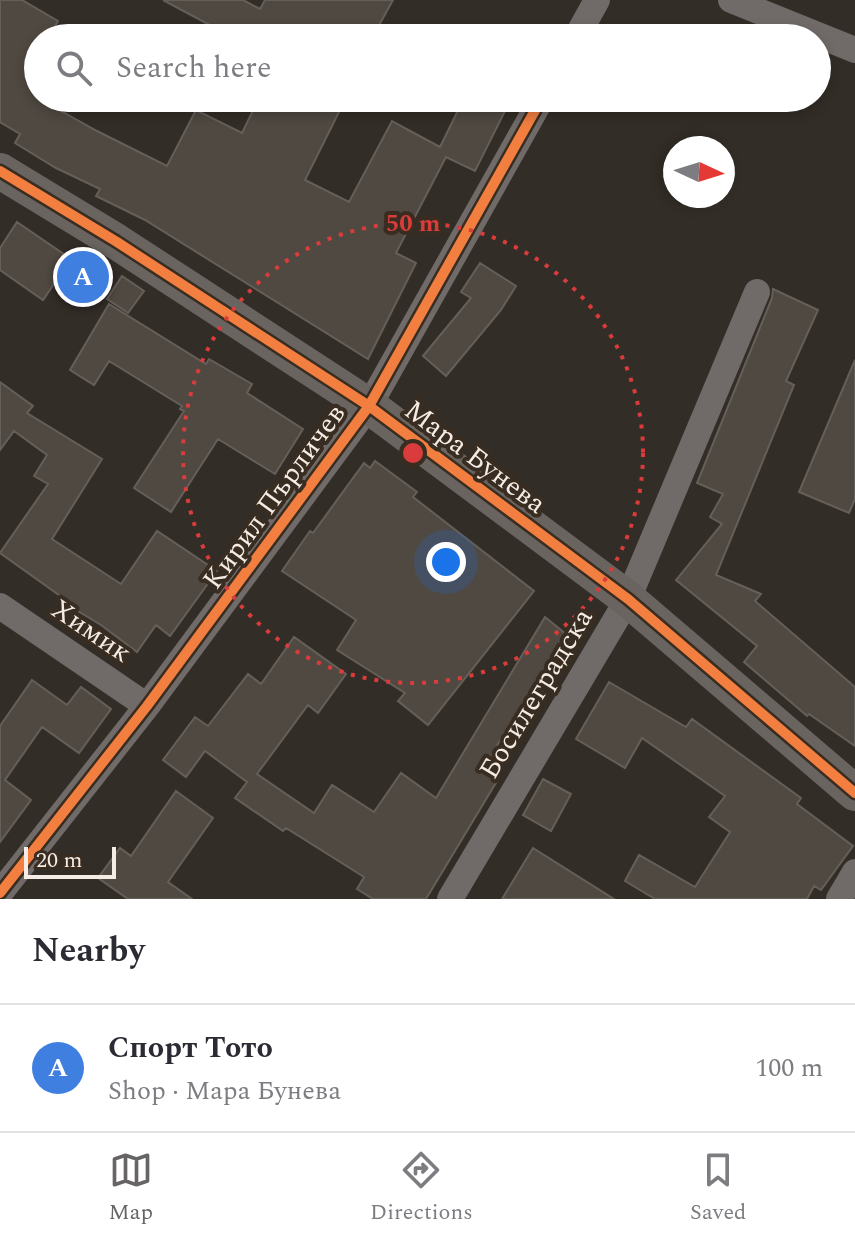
<!DOCTYPE html>
<html lang="en">
<head>
<meta charset="utf-8">
<style>
	:root { --surface:#fff; --page:#f2f2f3; --text:#2b2b33; --muted:#7c7c81; --line:#e1e1e2; --accent:#676465 }
	body { margin:0; font-family:Spectral,serif; background:var(--page); color:var(--text) }
	.compass { position:absolute; left:663px; top:136px; width:72px; height:72px; border-radius:50%; background:var(--surface); box-shadow:0 4px 12px #0003; rotate:94deg }
	.scale { position:absolute; left:24px; bottom:20px; width:92px; box-sizing:border-box; padding-left:8px; border:4px solid #f4ece5; border-top:0; font-size:22px; line-height:28px; white-space:nowrap; color:#f4ece5; -webkit-text-stroke:6px #392d21; paint-order:stroke }
	.you { position:absolute; left:446px; top:562px; width:28px; height:28px; margin:-20px; border:6px solid #fff; border-radius:50%; background:#1a73e8; box-shadow:0 0 0 12px #1a73e833 }
	.badge { display:grid; place-items:center; width:52px; height:52px; border-radius:50%; background:var(--accent); color:#fff; font-size:26px; font-weight:700 }
	.pin { position:absolute; translate:-50% -50%; border:4px solid #fff; box-shadow:0 2px 8px #0006 }
	.list { margin:0; padding:0; list-style:none }
	h2 { display:flex; justify-content:space-between; align-items:center; height:104px; margin:0; padding:0 32px; font-size:34px }
	h2 small { font-size:26px; font-weight:400; color:var(--muted) }
	.list li { display:grid; grid-template-columns:52px 1fr auto; gap:24px; align-items:center; box-sizing:border-box; height:128px; padding:0 32px; border-top:2px solid var(--line) }
	.list b { display:block; font-size:30px; white-space:nowrap }
	.list p { margin:0; font-size:26px; white-space:nowrap; color:var(--muted) }
	.list em { font-size:26px; font-style:normal; color:var(--muted) }
	.icon { flex:none; width:44px; height:44px; fill:none; stroke:currentColor; stroke-width:2; stroke-linecap:round; stroke-linejoin:round }
	.map { position:relative; flex:none; width:855px; height:899px; overflow:hidden }
	.search { position:absolute; background:var(--surface); box-shadow:0 4px 12px #0003; left:24px; right:24px; top:24px; height:88px; display:flex; align-items:center; gap:20px; box-sizing:border-box; padding:0 28px; border-radius:44px; color:var(--muted); font-size:30px }
	.sheet { height:232px; background:var(--surface) }
	nav { display:flex; justify-content:space-around; align-items:center; box-sizing:border-box; height:112px; border-top:2px solid var(--line); background:var(--surface); font-size:22px; color:var(--muted) }
	nav a { display:grid; justify-items:center; gap:4px }
	nav .on { color:var(--accent) }
	.map>svg:first-child { display:block }
</style>
</head>
<body>
<div class="map">
<svg width="855" height="899" viewBox="0 0 855 899">
	<rect width="100%" height="100%" fill="#332d27"/>
	<path fill="#504942" stroke="#655f5a" stroke-width="2" d="M0,0H22L58,21L48,38H38V98L97,131L167,166L196,110L242,133L259,98H346L305,180L349,202L392,121L440,147L464,98H491L507,107L475,171L446,157L396,253L416,263L368,359L145,220L96,196L100,189L56,168L15,143L20,134L0,122Z
		M163,0H243L260,9L265,0H393L372,38H234Z
		M17,222L71,259L43,300L0,270V248Z
		M480,263L516,286L501,310L446,376L423,356L471,298L461,292Z
		M122,276L144,291L128,313L107,299Z
		M773,289L818,310L786,381L794,385L716,575L761,594L755,601L855,687V746L809,714L807,716L744,662L757,646L676,580L722,524L710,517L723,494L697,483L772,298Z
		M109,304L206,364L209,359L252,384L247,393L303,429L275,474L218,439L171,512L134,488L184,411L180,409L182,406L109,361L94,385L70,370Z
		M855,360V499L849,513L799,492Z
		M0,382L33,406L27,413L102,459L52,539L121,584L157,531L217,571L170,636L156,625L137,652L101,625L61,601L63,598L0,553L48,484L34,476L47,455L14,431L0,450Z
		M375,461L417,492L413,497L534,591L428,725L398,701L405,693L337,650L356,620L282,571L310,531L313,533L364,463L370,468Z
		M545,617L572,639L521,727L511,721L482,772L497,781L426,899H373L357,889L364,877L286,828L283,831L235,798L247,782L205,751L186,777L163,760L195,717L208,726L248,674L261,684L294,637L346,674L318,713L308,705L257,774L314,813L332,785L374,812L401,773L436,798Z
		M32,680L67,705L81,687L111,709L79,753L42,727L5,780L31,800L0,842V726Z
		M609,682L686,727L692,719L801,798L797,804L853,846L821,890L814,886L807,899H655L625,881L639,855L695,887L730,832L709,817L725,796L642,738L625,768L576,739Z
		M543,779L571,794L551,831L523,815Z
		M176,791L213,818L168,882L192,899H128L98,878L120,848L131,856Z
		M533,848L614,899H502Z"/>
	<g fill="none" stroke-linecap="round" stroke-linejoin="round">
		<path stroke="#706b69" stroke-width="26" d="M731,0L855,50
			M576,38L597,0
			M0,606L147,706
			M0,893L147,706L369,406L542,98
			M450,899L628,599L757,292
			M839,899L855,872"/>
		<path stroke="#6a6460" stroke-width="36" d="M0,171L117,242L369,406L628,599L855,793"/>
		<g stroke="#392d21" stroke-width="15">
			<path id="cycleway" d="M0,171L117,242L369,406L628,599L855,793
				M0,893L147,706L369,406L542,98"/>
		</g>
		<use href="#cycleway" stroke="#f27e40" stroke-width="10"/>
	</g>
	<circle fill="none" stroke="#d93c3b" stroke-width="4" stroke-dasharray="4 8" cx="413" cy="453" r="230"/>
	<g text-anchor="middle" stroke-width="8" stroke-linejoin="round" paint-order="stroke">
		<g font-size="28" fill="#f4ece5" stroke="#392d21">
			<text transform="translate(476 456) rotate(37)" y="10">Мара Бунева</text>
			<text transform="translate(273 496) rotate(-54)" y="10">Кирил Пърличев</text>
			<text transform="translate(92 630) rotate(34)" y="10">Химик</text>
			<text transform="translate(535 693) rotate(-59)" y="10">Босилеградска</text>
		</g>
	</g>
	<circle cx="413" cy="453" r="12" fill="#d93c3b" stroke="#392d21" stroke-width="4"/>
	<g font-size="24" text-anchor="middle" font-weight="bold" fill="#d93c3b" stroke="#392d21" stroke-width="8" stroke-linejoin="round" paint-order="stroke">
		<text x="413" y="231">50 m</text>
	</g>
</svg>
<svg class="compass" viewBox="-18 -18 36 36"><path d="M0-13l5 13h-10z" fill="#e53935"/><path d="M0 13l5-13h-10z" fill="#7c7c81"/></svg>
<div class="scale">20 m</div>
<div class="you"></div>
<div class="pin badge" style="left:83px;top:277px;background:#3f7fe0">A</div>
<div class="search"><svg class="icon" aria-label="search" viewBox="0 0 24 24"><circle cx="10" cy="10" r="6"/><path d="M15 15l6 6"/></svg>Search here</div>
</div>
<section class="sheet">
<h2>Nearby<small></small></h2>
<ul class="list">
<li><span class="badge" style="background:#3f7fe0">A</span><div><b>Спорт Тото</b><p>Shop · Мара Бунева</p></div><em>100 m</em></li>
</ul>
</section>
<nav>
<a class="on"><svg class="icon" aria-label="map" viewBox="0 0 24 24"><path d="M3 6l6-2 6 2 6-2v14l-6 2-6-2-6 2zM9 4v14M15 6v14"/></svg>Map</a>
<a><svg class="icon" aria-label="directions" viewBox="0 0 24 24"><path d="M12 3l9 9-9 9-9-9zM9 14v-3h6M13 9l2 2-2 2"/></svg>Directions</a>
<a><svg class="icon" aria-label="saved" viewBox="0 0 24 24"><path d="M7 4h10v16l-5-4-5 4z"/></svg>Saved</a>
</nav>
</body>
</html>
